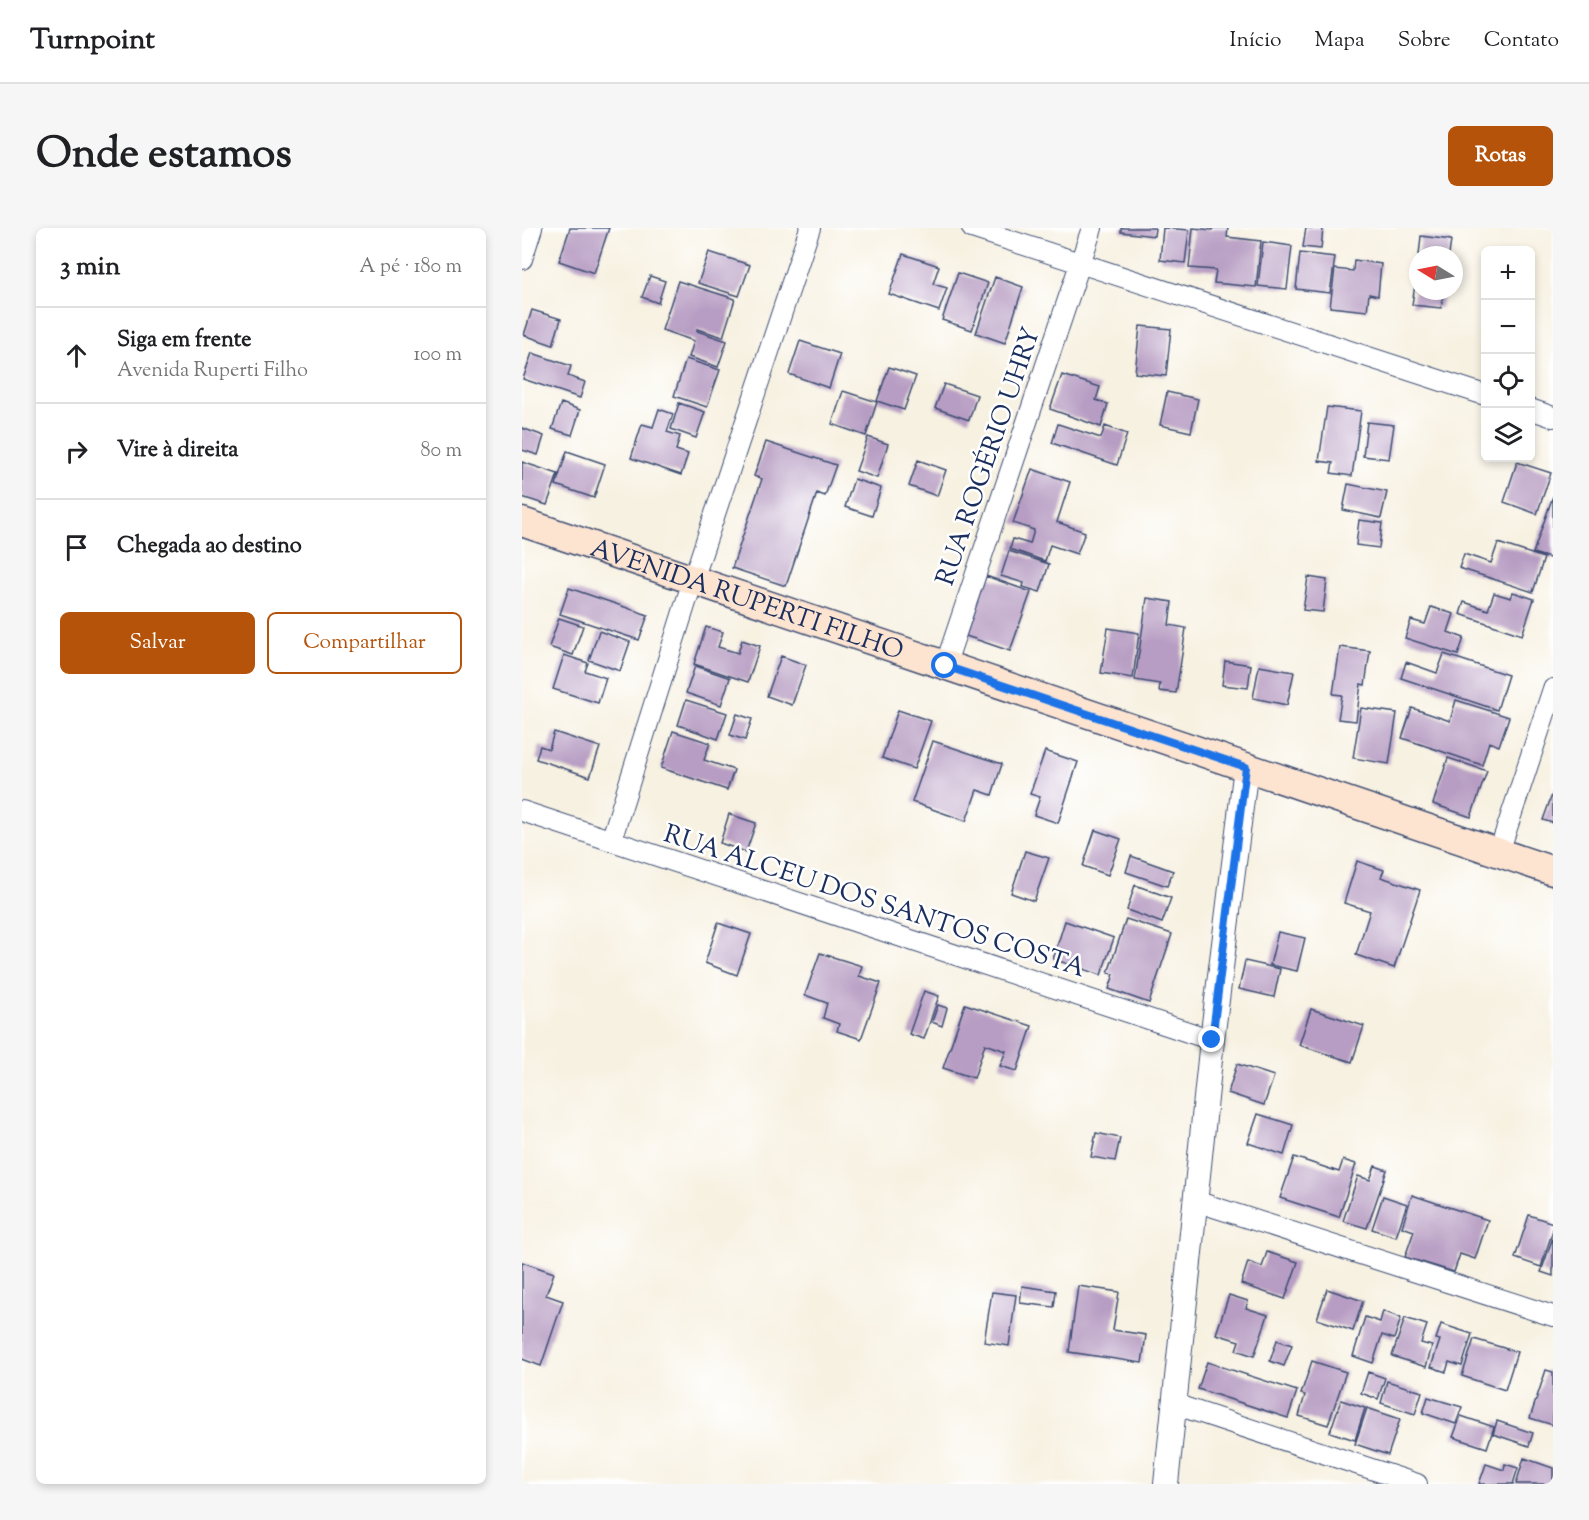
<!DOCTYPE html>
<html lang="pt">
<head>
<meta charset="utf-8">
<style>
	:root { --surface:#fff; --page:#f6f6f6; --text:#202124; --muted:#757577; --line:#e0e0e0; --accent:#b45309 }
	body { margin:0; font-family:"Sorts Mill Goudy",serif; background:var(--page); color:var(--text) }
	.controls { position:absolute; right:18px; top:18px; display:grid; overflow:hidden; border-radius:9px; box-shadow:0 3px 9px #0003 }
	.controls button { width:54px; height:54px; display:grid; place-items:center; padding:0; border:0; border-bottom:2px solid var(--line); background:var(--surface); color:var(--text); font:30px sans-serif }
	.compass { position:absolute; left:887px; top:18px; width:54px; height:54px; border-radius:50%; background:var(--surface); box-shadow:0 3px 9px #0003; rotate:280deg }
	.stop { position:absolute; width:18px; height:18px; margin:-14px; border:4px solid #1a73e8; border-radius:50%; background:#fff }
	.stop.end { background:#1a73e8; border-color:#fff; box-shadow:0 2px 6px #0008 }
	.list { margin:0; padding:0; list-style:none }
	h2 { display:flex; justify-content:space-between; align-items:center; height:78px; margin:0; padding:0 24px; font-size:26px }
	h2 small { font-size:20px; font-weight:400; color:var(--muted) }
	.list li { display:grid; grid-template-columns:39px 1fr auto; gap:18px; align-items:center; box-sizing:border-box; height:96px; padding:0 24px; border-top:2px solid var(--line) }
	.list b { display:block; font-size:22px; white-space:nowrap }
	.list p { margin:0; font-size:20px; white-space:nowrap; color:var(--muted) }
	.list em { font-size:20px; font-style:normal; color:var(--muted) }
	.actions { display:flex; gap:12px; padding:18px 24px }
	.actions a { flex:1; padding:14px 0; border:2px solid var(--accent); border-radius:9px; text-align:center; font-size:21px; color:var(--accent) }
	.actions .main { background:var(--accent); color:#fff }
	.icon { flex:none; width:33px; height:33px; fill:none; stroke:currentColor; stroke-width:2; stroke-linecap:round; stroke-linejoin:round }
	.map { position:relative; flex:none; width:1031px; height:1256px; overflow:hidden; border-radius:9px }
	header { display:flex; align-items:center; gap:36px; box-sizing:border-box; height:84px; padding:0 30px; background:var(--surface); border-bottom:2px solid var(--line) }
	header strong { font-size:28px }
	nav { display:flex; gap:33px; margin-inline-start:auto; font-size:21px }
	.intro { display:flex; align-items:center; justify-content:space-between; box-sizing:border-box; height:144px; padding:0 36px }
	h1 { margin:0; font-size:42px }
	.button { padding:15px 27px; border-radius:9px; background:var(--accent); color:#fff; font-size:21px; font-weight:700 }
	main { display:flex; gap:36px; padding:0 36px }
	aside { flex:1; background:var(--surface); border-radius:9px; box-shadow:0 3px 9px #0003 }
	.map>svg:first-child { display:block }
</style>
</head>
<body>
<header>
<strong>Turnpoint</strong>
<nav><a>Início</a><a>Mapa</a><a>Sobre</a><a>Contato</a></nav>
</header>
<div class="intro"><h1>Onde estamos</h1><a class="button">Rotas</a></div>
<main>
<aside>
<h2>3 min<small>A pé · 180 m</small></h2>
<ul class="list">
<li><svg class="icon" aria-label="ahead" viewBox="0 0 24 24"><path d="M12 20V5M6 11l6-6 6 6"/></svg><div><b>Siga em frente</b><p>Avenida Ruperti Filho</p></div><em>100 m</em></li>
<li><svg class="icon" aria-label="right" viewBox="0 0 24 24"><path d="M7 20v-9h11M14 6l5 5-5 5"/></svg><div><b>Vire à direita</b></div><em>80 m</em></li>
<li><svg class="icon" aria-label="arrive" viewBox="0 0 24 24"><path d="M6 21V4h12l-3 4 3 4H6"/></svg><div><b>Chegada ao destino</b></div></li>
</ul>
<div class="actions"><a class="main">Salvar</a><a>Compartilhar</a></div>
</aside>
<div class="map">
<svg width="1031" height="1256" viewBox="0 0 1031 1256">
	<rect width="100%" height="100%" fill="#fff"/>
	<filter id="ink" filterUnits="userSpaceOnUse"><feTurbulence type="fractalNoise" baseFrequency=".0167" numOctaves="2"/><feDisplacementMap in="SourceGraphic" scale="12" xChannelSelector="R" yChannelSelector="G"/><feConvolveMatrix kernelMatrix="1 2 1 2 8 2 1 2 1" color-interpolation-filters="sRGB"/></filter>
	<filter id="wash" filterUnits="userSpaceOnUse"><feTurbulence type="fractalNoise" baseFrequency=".008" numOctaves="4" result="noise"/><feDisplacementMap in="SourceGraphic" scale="24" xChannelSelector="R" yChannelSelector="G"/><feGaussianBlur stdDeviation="1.35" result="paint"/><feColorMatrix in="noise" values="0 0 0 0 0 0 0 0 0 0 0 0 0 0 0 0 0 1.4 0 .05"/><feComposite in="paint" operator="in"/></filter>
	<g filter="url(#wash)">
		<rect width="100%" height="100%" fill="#f7f1e1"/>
		<g id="blocks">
			<path fill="#b79dc3" d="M48,0H87L72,45L37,33Z
				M599,0H633L632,8L599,4Z
				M641,0L667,2L663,35L638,32Z
				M671,0L690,2L691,0H706L705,9L739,13L734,59L692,55L694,42L667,40Z
				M784,0H801L799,21L781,19Z
				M899,8L929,12L927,27H897Z
				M741,14L770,18L765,61L736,58Z
				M187,24L228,37L217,68L176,55Z
				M778,25L813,29L808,65L774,61Z
				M381,26L417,38L411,56L425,60L417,83L367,66Z
				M832,32L859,36L856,68L847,66L845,83L808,79L813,41L831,43Z
				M895,43L896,63H922L919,80L890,77Z
				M436,45L466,55L450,102L420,92Z
				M128,48L143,53L136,75L120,69Z
				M473,49L501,59L483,115L454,105Z
				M156,53L213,71L201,109L175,101V103L205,113L196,139L167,129L172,113L140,102Z
				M10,82L39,91L31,117L2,107Z
				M618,98L649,101L644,148L613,145Z
				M278,113L318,126L307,160L267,146Z
				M10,125L49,138L46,148L63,154L58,170L1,151Z
				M164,131L198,142L185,179L152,168Z
				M367,139L394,148L382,182L355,173Z
				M540,147L578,159L574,172L586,176L579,199L528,181Z
				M422,156L455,167L447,192L413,180Z
				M321,163L355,174L344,208L310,196Z
				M645,164L676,171L669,204L638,197Z
				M39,175L58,182L50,207L30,201Z
				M157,175L183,184L174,210L149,201Z
				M805,179L839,183L830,248L809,245L811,235L797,233Z
				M137,181L151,186L145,204L158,208L154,222L166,226L159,247L109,230L120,196L131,199Z
				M845,194L872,197L867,231L841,228Z
				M536,196L579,210L583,198L605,206L595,237L530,215Z
				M0,200L22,208L16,227L0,222Z
				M346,209L366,216L355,250L334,243Z
				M244,214L314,237L303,268L295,265L264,358L210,340L240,251L232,248Z
				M45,223L83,236L72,270L34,257Z
				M396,232L424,242L415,268L387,258Z
				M0,234L36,246L25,277L0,269Z
				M995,234L1029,245L1015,286L982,274Z
				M510,241L548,254L535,294L563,304L555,326L528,317L523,333L488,321L491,311L508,316L512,302L491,295Z
				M332,251L359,260L350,288L323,279Z
				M826,256L865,264L859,290L821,282Z
				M1031,268V331L1011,325Z
				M837,292L860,295L857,320L834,317Z
				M976,315L1022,330L1011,364L937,340L942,326L969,335Z
				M487,323L527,336L518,364L501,359L502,355L479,348Z
				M464,348L509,364L488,423L444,408Z
				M786,349L805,352L801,384L781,382Z
				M47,360L126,387L117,412L38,386Z
				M991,364L1012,371L1000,407L938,386L942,374L966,382L972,365L989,370Z
				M625,370L650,374L647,397L664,400L654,465L637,463L638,456L613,452Z
				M909,379L932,386L926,404L942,410L936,427L883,410L889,392L903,396Z
				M37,390L61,398L51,427L27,419Z
				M184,399L201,404L196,419L216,425L220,412L238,418L226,454L172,436Z
				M586,400L617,405L611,450L579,445Z
				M77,403L108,414L98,443L67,432Z
				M818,419L848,423L843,457L839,456L834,493L816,491L820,467L811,466Z
				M922,426L986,447L975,482L879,450L884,434L915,445Z
				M42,427L66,435L63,443L84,450L76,475L31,461Z
				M259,428L284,437L270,477L245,468Z
				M703,433L729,437L726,460L700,457Z
				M173,438L208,450L199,477L164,465Z
				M737,438L772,444L765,477L731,470Z
				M164,472L205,485L196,511L156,497Z
				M934,472L987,489L977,518L967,514L960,537L880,510L890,480L928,493Z
				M839,480L875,485L867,536L831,530Z
				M376,482L409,493L392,541L360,530Z
				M215,486L230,491L223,512L208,507Z
				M151,503L188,515L182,532L212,542L205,562L139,540Z
				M32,504L78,519L68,549L14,531L18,518L27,521Z
				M411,513L480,536L470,567L455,562L444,593L390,574Z
				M523,523L556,534L536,595L512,587L518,569L508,566Z
				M926,530L965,543L949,589L911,576Z
				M1031,564V595L1021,592Z
				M207,586L234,595L224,624L198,615Z
				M573,602L599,611L586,647L561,638Z
				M503,623L527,630L512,673L489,665Z
				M609,628L651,643L645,658L604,644Z
				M835,633L862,642L859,649L898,662L872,740L834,727L848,683L822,675Z
				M613,657L649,670L640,695L605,682Z
				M604,691L650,706L627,775L587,761L592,746L586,745Z
				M543,693L592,710L579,747L531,731Z
				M196,695L229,706L215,747L183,735Z
				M756,704L783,710L775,743L748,737Z
				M298,725L340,738L337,748L359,755L339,811L315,803L317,796L301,790L305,775L283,767Z
				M723,733L758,741L752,769L717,761Z
				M402,763L417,768L402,811L387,806Z
				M443,776L510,798L495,843L478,838L484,823L463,816L452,850L421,840Z
				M416,777L425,780L420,798L410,794Z
				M789,781L842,798L830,834L777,817Z
				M715,836L752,848L742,877L706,865Z
				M736,886L771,897L762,927L726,915Z
				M574,905L598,910L593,933L569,929Z
				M772,929L817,944L821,932L834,936L817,989L758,970Z
				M853,938L865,942L845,1000L821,993L836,948L848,952Z
				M890,967L966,992L953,1031L938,1026L932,1044L883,1029L892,1003L880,999Z
				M861,968L885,976L874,1009L850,1001Z
				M1007,987L1031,995V1002L1019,1039L993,1030Z
				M1031,1009V1048L1019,1044Z
				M745,1024L776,1034L763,1071L719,1056L726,1034L740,1039Z
				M0,1034L32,1045L24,1067L41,1073L19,1138L0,1131Z
				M500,1058L534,1063L532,1079L498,1075Z
				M556,1058L597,1064L591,1102L624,1107L620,1135L547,1124Z
				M805,1061L841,1073L831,1103L795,1091Z
				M470,1064L494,1067L487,1118L462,1114Z
				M707,1067L726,1073L724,1080L746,1087L732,1128L714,1122L717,1113L694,1106Z
				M861,1083L879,1090L872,1111L860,1107L851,1135L831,1128L843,1089L858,1094Z
				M883,1090L905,1097L899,1115L910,1118L904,1139L870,1128Z
				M919,1096L950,1106L940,1138L927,1134L924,1144L909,1139L918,1112L914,1111Z
				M952,1111L995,1124L983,1162L940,1148Z
				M755,1112L770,1117L762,1138L748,1133Z
				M790,1133L824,1144L806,1197L777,1188L783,1167L779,1166Z
				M685,1134L775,1163L766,1190L676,1161Z
				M1024,1142L1031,1144V1197L1008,1190Z
				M846,1144L863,1150L856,1171L839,1165Z
				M865,1153L900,1164L893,1186L859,1175Z
				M906,1169L940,1179L934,1196L901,1185Z
				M819,1172L843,1180L833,1212L808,1204Z
				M845,1180L878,1191L866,1227L833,1216Z
				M939,1188L972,1199L965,1220L931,1209Z
				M975,1193L1011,1205L1007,1218L971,1206Z
				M1002,1230L1031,1240V1256H994Z
				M964,1236L982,1242L983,1236L996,1240L991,1256H957Z"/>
		</g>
	</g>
	<g filter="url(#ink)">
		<use href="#blocks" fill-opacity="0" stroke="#3c4c72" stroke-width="1.5"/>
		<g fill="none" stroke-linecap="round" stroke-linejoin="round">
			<g stroke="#3c4c72" stroke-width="22">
				<path id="minor" d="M450,0L963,167
					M0,31L10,0
					M1008,181L1031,189
					M423,438L570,0
					M0,583L690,812
					M89,613L171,352L288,0
					M977,624L1031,461
					M673,973L1031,1088
					M652,1176L895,1256"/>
			</g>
			<g stroke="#3c4c72" stroke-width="26">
				<path id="tertiary" d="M644,1256L690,812L724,539"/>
			</g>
			<g stroke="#3c4c72" stroke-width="31">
				<g id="secondary">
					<path id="s1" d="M0,294L1031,643"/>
				</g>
			</g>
			<use href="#minor" stroke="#fff" stroke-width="20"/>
			<use href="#tertiary" stroke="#fff" stroke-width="24"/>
			<use href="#secondary" stroke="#fde4d1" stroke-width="28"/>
		</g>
	</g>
	<g fill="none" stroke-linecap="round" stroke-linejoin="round" filter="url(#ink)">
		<path stroke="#1a73e8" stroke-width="8" d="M423,438L724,539L690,812"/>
	</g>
	<g text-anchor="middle" stroke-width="5" stroke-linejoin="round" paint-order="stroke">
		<g font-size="26" fill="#1b2f5e" stroke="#fff">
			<text transform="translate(465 228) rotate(-71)" y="9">RUA ROGÉRIO UHRY</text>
			<text dy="9" stroke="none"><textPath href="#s1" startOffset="238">AVENIDA RUPERTI FILHO</textPath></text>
			<text transform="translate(353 672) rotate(18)" y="9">RUA ALCEU DOS SANTOS COSTA</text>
		</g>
	</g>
</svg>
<div class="controls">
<button>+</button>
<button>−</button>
<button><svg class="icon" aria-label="locate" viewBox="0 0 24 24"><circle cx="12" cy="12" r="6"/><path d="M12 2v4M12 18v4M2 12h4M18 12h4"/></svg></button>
<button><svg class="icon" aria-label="layers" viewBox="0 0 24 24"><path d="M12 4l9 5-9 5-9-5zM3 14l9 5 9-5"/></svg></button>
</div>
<svg class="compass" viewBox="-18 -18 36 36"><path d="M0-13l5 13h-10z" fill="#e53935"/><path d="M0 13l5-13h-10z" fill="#757577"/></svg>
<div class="stop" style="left:423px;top:438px"></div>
<div class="stop end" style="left:690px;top:812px"></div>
</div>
</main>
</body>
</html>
